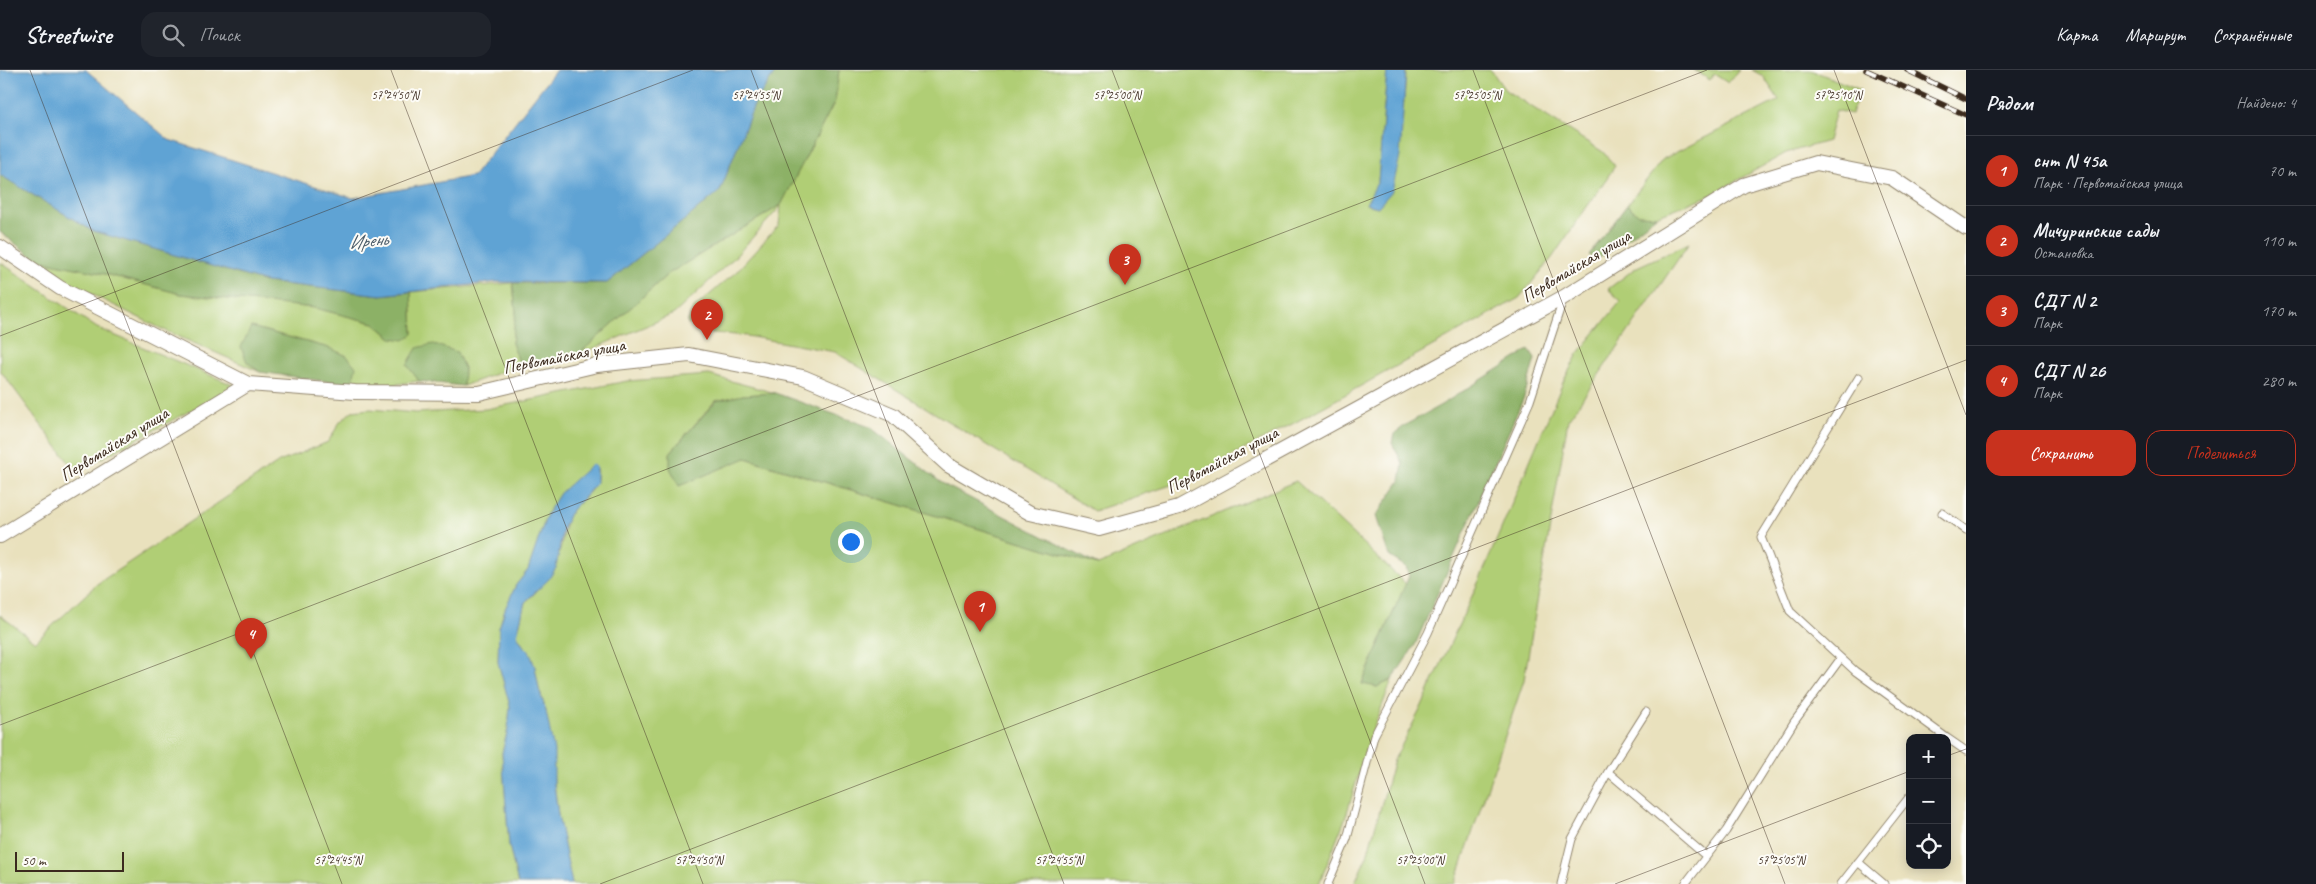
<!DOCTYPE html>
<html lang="ru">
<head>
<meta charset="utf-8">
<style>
	:root { --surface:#171b24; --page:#20242c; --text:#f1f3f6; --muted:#9ea1a6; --line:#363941; --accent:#c8321e }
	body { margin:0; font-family:Caveat,sans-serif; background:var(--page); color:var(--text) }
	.controls { position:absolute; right:15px; bottom:15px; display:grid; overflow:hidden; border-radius:10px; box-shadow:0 2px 12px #0003 }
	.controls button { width:45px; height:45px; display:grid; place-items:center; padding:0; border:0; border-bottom:1px solid var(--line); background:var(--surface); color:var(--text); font:25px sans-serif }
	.scale { position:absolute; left:15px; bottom:12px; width:109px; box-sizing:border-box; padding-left:5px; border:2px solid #3b2a1e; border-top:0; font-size:14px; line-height:18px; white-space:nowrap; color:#3b2a1e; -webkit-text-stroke:4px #fdfcf7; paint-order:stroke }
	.you { position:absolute; left:850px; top:471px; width:18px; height:18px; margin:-12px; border:4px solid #fff; border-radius:50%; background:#1a73e8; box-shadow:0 0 0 8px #1a73e833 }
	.badge { display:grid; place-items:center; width:32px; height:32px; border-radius:50%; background:var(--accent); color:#fff; font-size:16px; font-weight:700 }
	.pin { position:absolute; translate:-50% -41px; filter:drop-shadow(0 1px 2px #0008) }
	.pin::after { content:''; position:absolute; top:26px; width:18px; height:15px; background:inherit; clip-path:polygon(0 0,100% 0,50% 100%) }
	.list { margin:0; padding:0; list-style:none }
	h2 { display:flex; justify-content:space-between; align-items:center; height:65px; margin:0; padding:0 20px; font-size:21px }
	h2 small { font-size:16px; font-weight:400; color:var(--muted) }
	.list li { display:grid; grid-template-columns:32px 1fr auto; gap:15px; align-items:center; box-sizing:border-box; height:70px; padding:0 20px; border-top:1px solid var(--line) }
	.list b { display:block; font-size:19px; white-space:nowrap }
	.list p { margin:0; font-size:16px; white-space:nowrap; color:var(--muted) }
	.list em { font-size:16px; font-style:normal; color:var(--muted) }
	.actions { display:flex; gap:10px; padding:15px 20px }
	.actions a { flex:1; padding:11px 0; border:1px solid var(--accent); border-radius:15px; text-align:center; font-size:18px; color:var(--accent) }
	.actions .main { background:var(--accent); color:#fff }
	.icon { flex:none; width:28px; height:28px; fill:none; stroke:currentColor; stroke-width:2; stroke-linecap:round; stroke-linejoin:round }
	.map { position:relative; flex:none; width:1966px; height:814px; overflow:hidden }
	header { display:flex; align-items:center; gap:30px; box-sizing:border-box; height:70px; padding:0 25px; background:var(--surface); border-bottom:1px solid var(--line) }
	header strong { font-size:24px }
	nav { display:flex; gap:28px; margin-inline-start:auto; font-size:18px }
	.search { width:350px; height:45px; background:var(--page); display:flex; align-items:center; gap:12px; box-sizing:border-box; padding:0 18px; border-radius:15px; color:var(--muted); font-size:19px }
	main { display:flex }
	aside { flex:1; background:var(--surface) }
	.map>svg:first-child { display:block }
</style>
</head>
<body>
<header>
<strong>Streetwise</strong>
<div class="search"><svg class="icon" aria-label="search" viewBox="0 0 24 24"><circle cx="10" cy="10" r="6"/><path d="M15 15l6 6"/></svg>Поиск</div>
<nav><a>Карта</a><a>Маршрут</a><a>Сохранённые</a></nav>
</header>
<main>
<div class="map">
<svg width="1966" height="814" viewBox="0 0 1966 814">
	<rect width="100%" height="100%" fill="#fdfcf7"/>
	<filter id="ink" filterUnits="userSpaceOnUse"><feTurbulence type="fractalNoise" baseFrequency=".02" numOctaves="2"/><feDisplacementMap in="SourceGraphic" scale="10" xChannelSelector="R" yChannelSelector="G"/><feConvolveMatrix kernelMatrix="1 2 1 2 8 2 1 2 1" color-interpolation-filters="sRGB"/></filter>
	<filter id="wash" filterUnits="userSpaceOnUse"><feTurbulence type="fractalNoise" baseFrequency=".0096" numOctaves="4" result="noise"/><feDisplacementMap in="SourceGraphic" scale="20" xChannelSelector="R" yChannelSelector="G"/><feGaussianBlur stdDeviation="1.12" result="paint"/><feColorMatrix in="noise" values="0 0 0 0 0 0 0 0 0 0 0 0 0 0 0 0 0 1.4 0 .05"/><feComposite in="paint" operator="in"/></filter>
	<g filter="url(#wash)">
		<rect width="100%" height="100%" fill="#e9e1bd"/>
		<path fill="#b0ce75" stroke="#767c4a" d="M839,0H1387L1378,112L1366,134L1378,137C1392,89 1405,51 1406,0H1491L1505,20L1603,82L1615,96L1552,188L1519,228L1296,352L1189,409L1094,441L835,282L747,266L703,262L687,253L693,239L736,202L779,155L781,136L734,188L674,244L578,285L668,204L781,135L835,31Z
			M1694,0H1739L1728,13L1714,4L1710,10Z
			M1752,0H1811L1861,20L1851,44L1836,40L1828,71L1786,83L1711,125L1656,146L1639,145L1627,135L1663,89L1779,30L1763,6Z
			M1689,173L1568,350L1524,610L1455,814H1354L1367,786L1394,690L1420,640L1483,502L1564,310L1578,284L1621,231L1608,219L1637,197Z
			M37,190L105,204L181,224L315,238L374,253L392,268L413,263L411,222L513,213L516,242L512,273L520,295L463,316L464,298L408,295L419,311L369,318L345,314L352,311L347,286L329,278L251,257L247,292L260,302L166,261L53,205Z
			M0,192L97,258L236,316L76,402L0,300Z
			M709,305L775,323L743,325L715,331L670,383L679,416L745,388L1098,495L1296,411L1406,514L1362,613L1377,617L1392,610L1370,667L1345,749L1319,814H572L558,745L546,641L539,619L535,597L517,565L525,532C539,522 551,502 558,485C564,472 562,460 569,445C578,428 601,422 596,397L592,394L547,444L528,500L516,515L505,539L499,558L498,592L510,636L508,659L502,683L509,775L518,814H0V545L35,572L97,514L279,392L328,372L340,352L352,341L370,339L416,343L486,339L627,311Z"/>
		<path fill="#8cb166" stroke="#646e42" d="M777,0H839L835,31L781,135L668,204L578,285L520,295L512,273L516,242L513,213H607L720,121L756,30Z
			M0,105L93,161L266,212L381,225L411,222L413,264L405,270L392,268L374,253L315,238L181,224L105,204L37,190L0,162Z
			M1627,135L1639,145L1656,146L1610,182L1595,189L1589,185Z
			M251,257L329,278L347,286L356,297L352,312L345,314L260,302L247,292L241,277Z
			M433,274L457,282L464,298L463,316L419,311L407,295L417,278Z
			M1529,280L1535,289L1524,327L1415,575L1392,610L1377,617L1362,614L1409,506L1406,497L1389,486L1376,446L1400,411L1403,394L1392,373L1394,364L1407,354L1441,335Z
			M775,323L870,357L943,414L1098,495L746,388L679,416L670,398V383L716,331L743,325Z"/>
		<path fill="#5fa3d4" stroke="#4d6679" d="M0,0H86L169,70L353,128L473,106L556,0H777L756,30L720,121L607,213L497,212L381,225L266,212L93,161L0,105Z
			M1387,0H1406L1400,86L1392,121L1378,137L1366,134L1378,111Z
			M592,394L596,397V414L571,441L563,458L556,498L548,510L525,532L517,565L524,577L529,580L535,597L539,619L546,641L554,681V714L558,745L572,814H518L509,775L502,683L508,659L510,636L498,592L499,558L505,539L516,515L528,500L547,444L560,423Z"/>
	</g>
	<g filter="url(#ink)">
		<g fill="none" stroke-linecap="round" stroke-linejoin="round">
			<g stroke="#92866e" stroke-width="9">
				<path id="service" d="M1859,307L1761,467L1790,541L1855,601L1947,668
					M1942,443L1966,460
					M1947,668L1966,681
					M1608,702L1706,786
					M1858,792L1884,814
					M1328,814L1347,769L1374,666L1428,563L1530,331L1563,230
					M1561,814L1572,769L1608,702L1646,642
					M1685,814L1726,761L1794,652L1841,588
					M1841,814L1910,726"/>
			</g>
			<g stroke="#92866e" stroke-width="16">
				<path id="minor" d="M0,177L60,218L248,314L355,322L479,323L597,295L689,285L803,307L893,345L948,395L1030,443L1099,459L1179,437L1564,227L1744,115L1816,93L1892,108L1966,158
					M0,466L248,314"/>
			</g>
			<use href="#service" stroke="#fff" stroke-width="7"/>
			<use href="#minor" stroke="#fff" stroke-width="14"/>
			<g stroke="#3b2a1e" stroke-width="5.5">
				<path id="rail" d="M1866,0L1966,45
					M1907,0L1966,29"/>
			</g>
			<use href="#rail" stroke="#fdfcf7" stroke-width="4" stroke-dasharray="11" stroke-linecap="butt"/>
		</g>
	</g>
	<path fill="none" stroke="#3b2a1e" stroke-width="1" stroke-opacity="0.45" d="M30,0L342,814M391,0L703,814M751,0L1064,814M1112,0L1425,814M1473,0L1785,814M1834,0L1966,345M0,266L693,0M0,655L1707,0M1947,686L1966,679M600,814L1966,290M1615,814L1910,701"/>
	<g text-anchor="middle" stroke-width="4" stroke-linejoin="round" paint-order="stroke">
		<g font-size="18" fill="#3b2a1e" stroke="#fdfcf7">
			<text transform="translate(1576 196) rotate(-31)" y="6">Первомайская улица</text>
			<text transform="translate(564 286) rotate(-11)" y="6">Первомайская улица</text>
			<text transform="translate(114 374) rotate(-32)" y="6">Первомайская улица</text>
			<text transform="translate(1222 390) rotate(-28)" y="6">Первомайская улица</text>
		</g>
		<g font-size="19" font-style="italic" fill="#495a67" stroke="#fdfcf7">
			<text transform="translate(368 170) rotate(-6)" y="7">Ирень</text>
		</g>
	</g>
	<g font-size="12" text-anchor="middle" fill="#3b2a1e" stroke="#fdfcf7" stroke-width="4" stroke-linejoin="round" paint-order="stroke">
		<text x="1838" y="29">57°25'10"N</text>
		<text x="395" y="29">57°24'50"N</text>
		<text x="756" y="29">57°24'55"N</text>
		<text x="1117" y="29">57°25'00"N</text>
		<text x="1477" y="29">57°25'05"N</text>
		<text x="338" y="794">57°24'45"N</text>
		<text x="699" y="794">57°24'50"N</text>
		<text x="1059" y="794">57°24'55"N</text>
		<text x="1420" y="794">57°25'00"N</text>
		<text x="1781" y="794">57°25'05"N</text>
	</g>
</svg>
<div class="controls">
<button>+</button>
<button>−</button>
<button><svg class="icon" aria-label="locate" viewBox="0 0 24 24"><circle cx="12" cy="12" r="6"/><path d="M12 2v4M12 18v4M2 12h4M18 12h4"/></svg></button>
</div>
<div class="scale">50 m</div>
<div class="you"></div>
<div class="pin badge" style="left:980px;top:562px">1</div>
<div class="pin badge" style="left:707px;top:270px">2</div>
<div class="pin badge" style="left:1125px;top:215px">3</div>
<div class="pin badge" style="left:251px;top:589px">4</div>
</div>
<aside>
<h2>Рядом<small>Найдено: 4</small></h2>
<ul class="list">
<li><span class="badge">1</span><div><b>снт N 45а</b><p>Парк · Первомайская улица</p></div><em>70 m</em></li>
<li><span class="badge">2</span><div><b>Мичуринские сады</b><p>Остановка</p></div><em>110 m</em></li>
<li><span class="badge">3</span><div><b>СДТ N 2</b><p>Парк</p></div><em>170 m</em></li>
<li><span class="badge">4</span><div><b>СДТ N 26</b><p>Парк</p></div><em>280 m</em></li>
</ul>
<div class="actions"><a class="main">Сохранить</a><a>Поделиться</a></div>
</aside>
</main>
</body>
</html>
